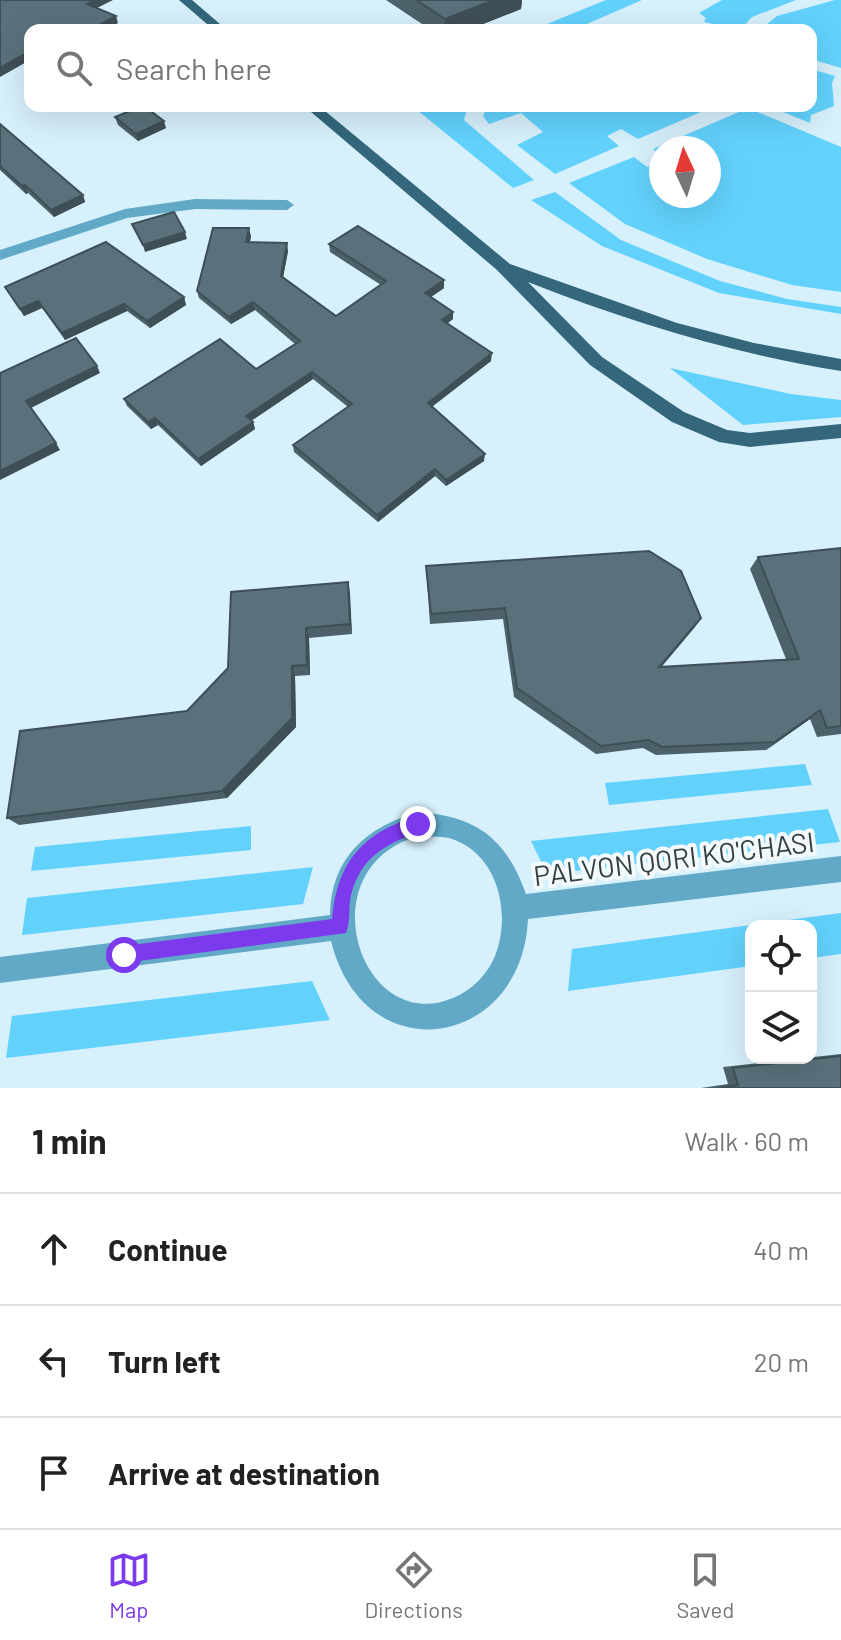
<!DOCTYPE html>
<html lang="en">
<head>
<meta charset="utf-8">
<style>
	:root { --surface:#fff; --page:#f2f2f2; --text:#222; --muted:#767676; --line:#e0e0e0; --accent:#7c3aed }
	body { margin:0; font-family:Barlow,sans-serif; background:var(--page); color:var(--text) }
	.controls { position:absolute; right:24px; bottom:24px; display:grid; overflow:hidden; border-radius:16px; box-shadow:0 8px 32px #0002 }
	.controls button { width:72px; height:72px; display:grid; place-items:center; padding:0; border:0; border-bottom:2px solid var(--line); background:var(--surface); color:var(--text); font:40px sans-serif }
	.compass { position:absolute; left:649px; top:136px; width:72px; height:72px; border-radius:50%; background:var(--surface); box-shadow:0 8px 32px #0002; rotate:356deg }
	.stop { position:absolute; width:24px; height:24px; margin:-18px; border:6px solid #7c3aed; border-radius:50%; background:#fff }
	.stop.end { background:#7c3aed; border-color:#fff; box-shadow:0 2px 8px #0008 }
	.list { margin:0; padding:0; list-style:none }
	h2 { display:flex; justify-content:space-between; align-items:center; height:104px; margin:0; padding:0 32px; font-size:34px }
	h2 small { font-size:26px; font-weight:400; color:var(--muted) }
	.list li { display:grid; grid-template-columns:52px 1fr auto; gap:24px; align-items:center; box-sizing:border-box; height:112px; padding:0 32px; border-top:2px solid var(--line) }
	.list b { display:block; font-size:30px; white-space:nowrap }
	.list em { font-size:26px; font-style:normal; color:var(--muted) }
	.icon { flex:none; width:44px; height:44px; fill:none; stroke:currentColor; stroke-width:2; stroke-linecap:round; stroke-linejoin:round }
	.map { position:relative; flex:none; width:841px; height:1088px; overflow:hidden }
	.search { position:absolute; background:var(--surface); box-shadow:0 8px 32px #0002; left:24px; right:24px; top:24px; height:88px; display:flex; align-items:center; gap:20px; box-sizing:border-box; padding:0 28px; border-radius:16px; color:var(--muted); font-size:30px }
	.sheet { height:440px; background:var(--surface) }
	nav { display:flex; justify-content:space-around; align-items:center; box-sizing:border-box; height:112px; border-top:2px solid var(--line); background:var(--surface); font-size:22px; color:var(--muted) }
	nav a { display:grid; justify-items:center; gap:4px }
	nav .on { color:var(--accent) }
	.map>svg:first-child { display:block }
</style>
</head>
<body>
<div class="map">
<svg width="841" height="1088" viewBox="0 0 841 1088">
	<rect width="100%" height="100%" fill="#d6f0fc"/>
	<path fill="#62d2fd" d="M606,0H642L573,30H532Z
		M722,0H796L752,17L740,30L704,22L706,18L699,13Z
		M835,0H841V68L811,59V30H760L777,16Z
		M811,69L835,76L832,83L834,106L811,115L810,123L768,106H811Z
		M412,106H468L464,120L534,180L513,188Z
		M487,106H622L627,110L634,106H691L701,112L638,139L621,129L607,136L619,146L555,174L517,145L543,132L521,113L489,124L483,116Z
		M748,108L841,147V292L792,285L707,259L625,224L569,183L634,157L647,167L661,162V196H709V148H661V156L653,149Z
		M555,192L621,240L720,281L787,299L841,307V314L719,293L602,246L531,200Z
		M670,368L791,394L841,400V417L743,425Z
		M805,764L812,785L609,805L605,783Z
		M828,809L840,842L547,874L531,841Z
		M251,826V850L31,871L35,847Z
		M313,867L303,904L22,935L27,898Z
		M841,913V954L811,958V926H751V966L568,991L572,949Z
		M312,981L330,1020L6,1058L12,1016Z"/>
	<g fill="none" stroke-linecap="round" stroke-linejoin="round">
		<path fill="#61a9c7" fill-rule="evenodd" d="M195,199L287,200L294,205L287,210L195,209L127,218L0,260V250L125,209Z
			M418,812C476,816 506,838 526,894L841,856V882L528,919C522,1049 364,1074 331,941L0,983V957L330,915C331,858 366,827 418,812ZM418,836C428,837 439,836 449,838C498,852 512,913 495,956C487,975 472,990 453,998C361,1037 305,869 418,836Z"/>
		<path fill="#34677b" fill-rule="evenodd" d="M179,0H192L227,30H214Z
			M304,106H319L510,264L677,323L754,343L841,359V371C733,354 630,322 528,282L602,357L684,412L727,430L750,433L841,424V438L750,447L719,442L672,422L590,365L497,270Z"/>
	</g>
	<path fill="#4d616a" d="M386,0H522L521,9L468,30H431Z
		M115,117L166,128L138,141L118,125Z
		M0,124L83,195L85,202L54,217L28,193L26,194L0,170Z
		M251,236L250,243L288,251L283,277L336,316L381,285L330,252L329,244L444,280V288L431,297L453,312V319L448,323L491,361L432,406L484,461L446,486L435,476L378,522L294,452L293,445L348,407L313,379L251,421L253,422L255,429L201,466L158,425L151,429L127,406L124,399L256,369L295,344L255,310L231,324L199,298L197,291Z
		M5,287L184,297L186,305L150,328L127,311L65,340L42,308L24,316Z
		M841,548V734L817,737L810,719L766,750L656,755L643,748L596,754L514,697L503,619L430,624L426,566L701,618L694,628L661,667L786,659L750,569L758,557Z
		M348,582L352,634L309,638L310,675L295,676L296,727L227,798L19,825L7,818L187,711Z
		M841,1054V1088H701L728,1084L723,1067Z"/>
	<path fill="#3f4f56" d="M96,0H113L89,12L87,4Z
		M494,0H522L521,9L468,30H444L445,19Z
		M116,16L118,23L106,30H90Z
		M30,51V60L0,77V68Z
		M164,121L166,128L138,141L136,134Z
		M25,185L28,193L26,194L22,186Z
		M83,195L85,202L54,217L51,210Z
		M249,228L251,236L248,250L246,242Z
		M185,232L187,239L145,252L143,245Z
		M287,243L288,251L282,283L281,276Z
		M444,280V288L425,301V293Z
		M184,297L186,305L150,328L147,321Z
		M38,301L42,308L24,316L20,309Z
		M253,302L255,310L231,324L229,317Z
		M124,304L127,311L65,340L62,333Z
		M453,312V319L442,327V320Z
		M492,353L491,361L428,410V403Z
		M97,366L100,373L31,408L26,401Z
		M312,372L313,379L248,423L246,416Z
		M155,418L158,425L151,429L148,422Z
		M253,422L255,429L201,466L198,459Z
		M56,443L60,450L0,480V471Z
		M485,454L484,461L446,486V480Z
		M435,469V476L378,522L377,515Z
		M348,582L350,593L352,634L350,624Z
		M701,618L694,628L653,677L659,667Z
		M306,628L309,638L310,675L307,665Z
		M292,666L295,676L296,727L227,798L222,791Z
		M820,710L810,719L766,750L775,742Z"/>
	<path fill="#5a717b" stroke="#3f4f56" stroke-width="2" d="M0,0H96L87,4L116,16L90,30H30V51L0,68Z
		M416,0H494L445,19Z
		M142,106H144L164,121L136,134L115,117Z
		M0,124L83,195L51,210L25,185L22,186L0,166Z
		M174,212L185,232L143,245L132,224Z
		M358,226L444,280L425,293L453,312L442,320L492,353L428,403L485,454L446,480L435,469L377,515L293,445L352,404L312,372L246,416L253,422L198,459L155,418L148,422L124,399L220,339L256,369L300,341L253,302L229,317L197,291L213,228H249L246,242L287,243L281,276L336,316L386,281L329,244Z
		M106,242L184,297L147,321L124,304L62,333L38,301L20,309L5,287Z
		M76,338L97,366L26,401L56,443L0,471V373Z
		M841,548V726L827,728L820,710L775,742L662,747L649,740L601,746L517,688L505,608L431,614L426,566L649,551L681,571L701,618L659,667L799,659L758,557Z
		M348,582L350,624L306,628L307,665L292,666V718L222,791L7,818L20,731L187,711L228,668L231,592Z
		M841,1056V1088H719L738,1085L733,1068Z"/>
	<path fill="#7c3aed" d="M418,816L426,824L423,830C388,844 362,854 351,895C348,907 351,921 346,933L124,963L118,961L115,955L118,949L124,946L332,919C337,862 363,832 418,816Z"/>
	<g text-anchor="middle" stroke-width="8" stroke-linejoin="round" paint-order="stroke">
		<g font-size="28" fill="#343e43" stroke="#f4fafc">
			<text transform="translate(674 859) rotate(-7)" y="10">PALVON QORI KO'CHASI</text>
		</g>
	</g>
</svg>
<div class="controls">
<button><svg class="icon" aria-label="locate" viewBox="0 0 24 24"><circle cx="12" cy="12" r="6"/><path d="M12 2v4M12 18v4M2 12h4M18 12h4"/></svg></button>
<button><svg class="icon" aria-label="layers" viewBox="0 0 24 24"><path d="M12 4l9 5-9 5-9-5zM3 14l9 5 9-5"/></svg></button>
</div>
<svg class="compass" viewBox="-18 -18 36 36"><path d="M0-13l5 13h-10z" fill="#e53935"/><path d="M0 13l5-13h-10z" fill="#767676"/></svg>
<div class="stop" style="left:124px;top:955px"></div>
<div class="stop end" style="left:418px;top:824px"></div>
<div class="search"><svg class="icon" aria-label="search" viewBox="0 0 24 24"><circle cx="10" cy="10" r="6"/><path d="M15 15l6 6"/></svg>Search here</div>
</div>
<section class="sheet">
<h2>1 min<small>Walk · 60 m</small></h2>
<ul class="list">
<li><svg class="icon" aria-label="ahead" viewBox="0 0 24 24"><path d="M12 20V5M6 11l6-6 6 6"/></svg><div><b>Continue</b></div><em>40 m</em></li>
<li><svg class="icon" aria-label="left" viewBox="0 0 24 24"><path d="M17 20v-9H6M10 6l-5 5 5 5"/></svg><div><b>Turn left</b></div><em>20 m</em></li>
<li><svg class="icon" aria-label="arrive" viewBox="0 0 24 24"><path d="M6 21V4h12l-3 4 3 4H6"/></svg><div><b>Arrive at destination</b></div></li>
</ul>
</section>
<nav>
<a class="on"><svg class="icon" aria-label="map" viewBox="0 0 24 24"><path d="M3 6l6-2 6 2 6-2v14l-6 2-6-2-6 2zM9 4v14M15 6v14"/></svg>Map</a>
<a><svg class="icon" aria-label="directions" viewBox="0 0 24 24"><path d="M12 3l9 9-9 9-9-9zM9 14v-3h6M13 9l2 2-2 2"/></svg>Directions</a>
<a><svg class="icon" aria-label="saved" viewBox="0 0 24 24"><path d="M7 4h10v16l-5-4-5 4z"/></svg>Saved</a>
</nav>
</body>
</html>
